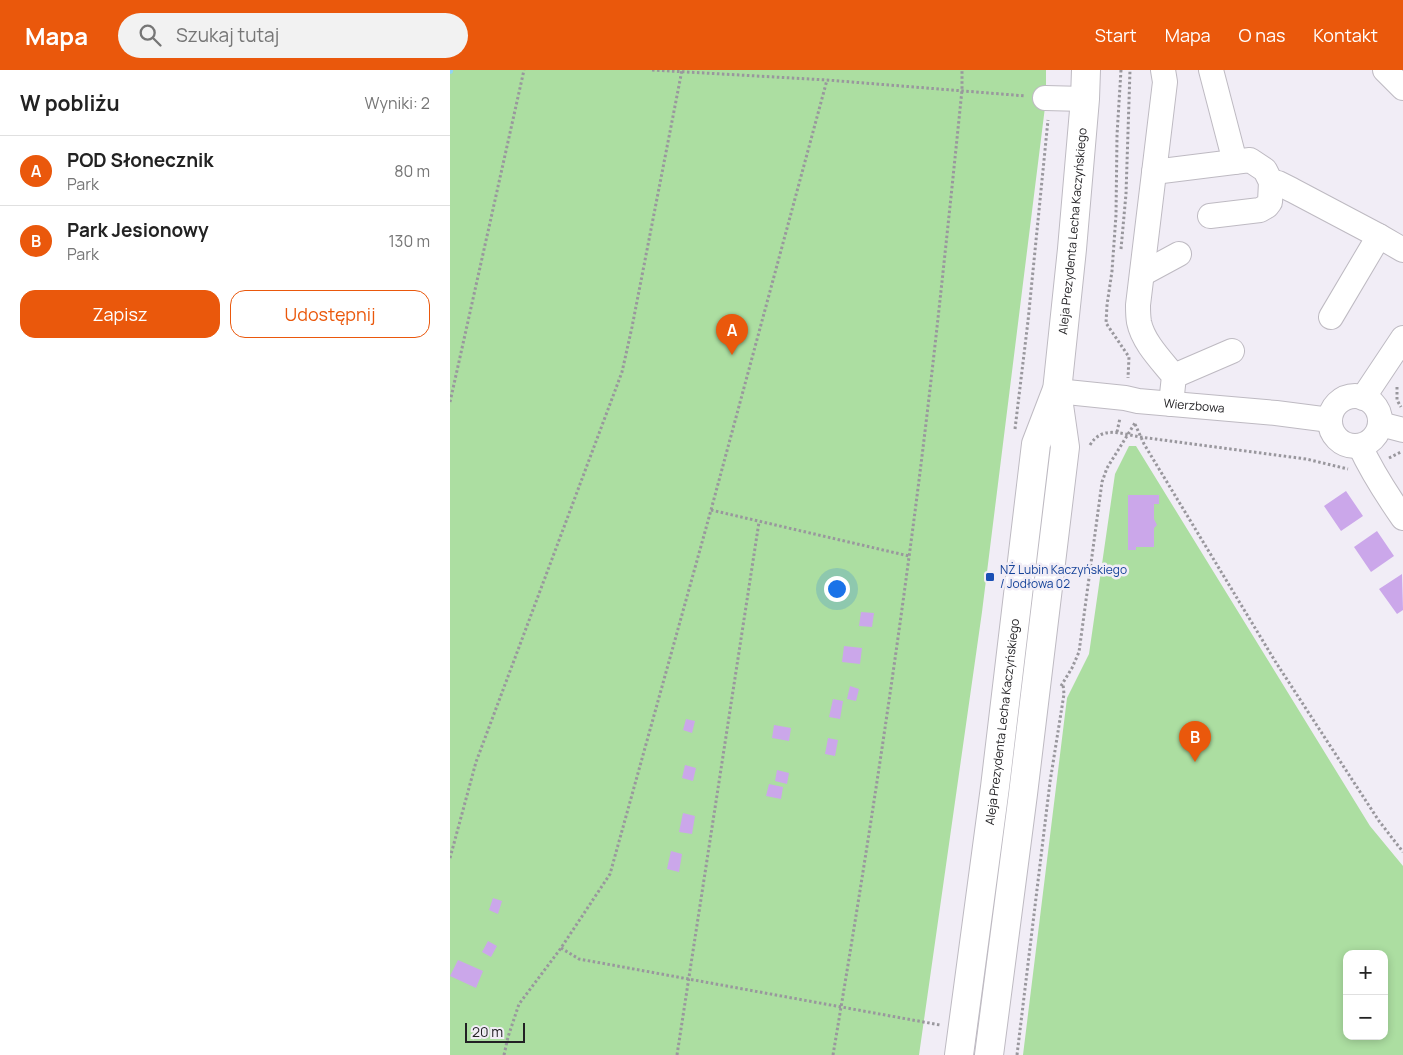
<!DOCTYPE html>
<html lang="pl">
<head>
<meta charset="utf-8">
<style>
	:root { --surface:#fff; --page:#f2f2f2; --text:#222; --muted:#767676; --line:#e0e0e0; --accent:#ea580c }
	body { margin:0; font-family:Manrope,sans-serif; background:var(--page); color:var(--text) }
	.controls { position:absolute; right:15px; bottom:15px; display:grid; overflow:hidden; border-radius:10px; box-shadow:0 2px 8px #0003 }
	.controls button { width:45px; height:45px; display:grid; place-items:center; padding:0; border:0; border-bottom:1px solid var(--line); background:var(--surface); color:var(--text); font:25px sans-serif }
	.scale { position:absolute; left:15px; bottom:12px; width:60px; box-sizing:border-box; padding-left:5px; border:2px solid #222124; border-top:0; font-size:14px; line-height:18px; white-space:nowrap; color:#222124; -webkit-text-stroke:4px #f1edf6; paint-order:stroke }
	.you { position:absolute; left:386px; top:518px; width:18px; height:18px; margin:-12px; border:4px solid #fff; border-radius:50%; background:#1a73e8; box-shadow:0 0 0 8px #1a73e833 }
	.badge { display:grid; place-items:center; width:32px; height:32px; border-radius:50%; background:var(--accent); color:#fff; font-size:16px; font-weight:700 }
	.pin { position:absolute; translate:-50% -41px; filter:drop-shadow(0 1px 2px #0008) }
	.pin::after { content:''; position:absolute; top:26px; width:18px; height:15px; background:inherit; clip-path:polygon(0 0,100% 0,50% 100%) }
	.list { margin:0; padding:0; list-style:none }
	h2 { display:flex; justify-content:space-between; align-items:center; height:65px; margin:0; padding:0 20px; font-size:21px }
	h2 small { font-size:16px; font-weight:400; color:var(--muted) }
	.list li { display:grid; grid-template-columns:32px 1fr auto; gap:15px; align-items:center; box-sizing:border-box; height:70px; padding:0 20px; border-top:1px solid var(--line) }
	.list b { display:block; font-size:19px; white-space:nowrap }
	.list p { margin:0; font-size:16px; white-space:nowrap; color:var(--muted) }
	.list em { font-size:16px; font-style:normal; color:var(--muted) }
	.actions { display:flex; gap:10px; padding:15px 20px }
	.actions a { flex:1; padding:11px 0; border:1px solid var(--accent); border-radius:15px; text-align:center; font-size:18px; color:var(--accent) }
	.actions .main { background:var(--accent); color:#fff }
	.icon { flex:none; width:28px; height:28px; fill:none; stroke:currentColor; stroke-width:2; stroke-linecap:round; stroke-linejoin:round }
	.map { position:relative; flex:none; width:953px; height:985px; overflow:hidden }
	header { display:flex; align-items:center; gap:30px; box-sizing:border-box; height:70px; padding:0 25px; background:var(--accent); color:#fff }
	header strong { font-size:24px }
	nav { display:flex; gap:28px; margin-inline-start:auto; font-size:18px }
	.search { width:350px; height:45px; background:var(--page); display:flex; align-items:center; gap:12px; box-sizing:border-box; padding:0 18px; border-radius:28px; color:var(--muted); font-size:19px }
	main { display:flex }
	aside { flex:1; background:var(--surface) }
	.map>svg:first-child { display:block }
</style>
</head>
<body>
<header>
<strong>Mapa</strong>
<div class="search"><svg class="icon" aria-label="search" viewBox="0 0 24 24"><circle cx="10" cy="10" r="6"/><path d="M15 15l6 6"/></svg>Szukaj tutaj</div>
<nav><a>Start</a><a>Mapa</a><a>O nas</a><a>Kontakt</a></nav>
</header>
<main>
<aside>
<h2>W pobliżu<small>Wyniki: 2</small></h2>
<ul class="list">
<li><span class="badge">A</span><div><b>POD Słonecznik</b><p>Park</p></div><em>80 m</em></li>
<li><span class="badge">B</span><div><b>Park Jesionowy</b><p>Park</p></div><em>130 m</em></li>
</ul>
<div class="actions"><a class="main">Zapisz</a><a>Udostępnij</a></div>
</aside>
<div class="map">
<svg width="953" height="985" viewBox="0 0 953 985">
	<rect width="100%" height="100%" fill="#f1edf6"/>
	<path fill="#acdea1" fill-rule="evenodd" d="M0,0H596V29L532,542L469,985H0Z
		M679,376H686L920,756L953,796V985H573L617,628L639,584L665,404ZM897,884H934V966H897Z"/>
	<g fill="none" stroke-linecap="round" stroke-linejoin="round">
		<path stroke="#92d3f5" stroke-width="6" d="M0,1V0"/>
	</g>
	<path fill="#cba7ea" d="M896,421L913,446L891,461L874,436Z
		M678,425H709V434H704V449L707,455L704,458V477H686V480H678Z
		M927,461L944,486L921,502L904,477Z
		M952,504L953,540L947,544L929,519Z
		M411,542L424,543L422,557L409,556Z
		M394,576L412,578L410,594L392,592Z
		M400,616L409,619L406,631L397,629Z
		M383,629L393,631L390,649L379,647Z
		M236,649L245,651L242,663L233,660Z
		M324,655L341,658L339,671L322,668Z
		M378,668L388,670L385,686L375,684Z
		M235,695L246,698L243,711L232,708Z
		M327,700L339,703L337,714L325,711Z
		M319,714L333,717L331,729L316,726Z
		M233,743L245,746L242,764L229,762Z
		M221,781L232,784L229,802L217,799Z
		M43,828L52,831L48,844L39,840Z
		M38,871L47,876L41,887L32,882Z
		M8,890L33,901L26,918L0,906Z"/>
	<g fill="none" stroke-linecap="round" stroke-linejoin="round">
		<g stroke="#bebac2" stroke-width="26">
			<g id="minor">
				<path d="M713,0L715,12L688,235C688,241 688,246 689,252C693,272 711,290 724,306L721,334"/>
				<path d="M761,0L785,92"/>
				<path d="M935,0L953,18"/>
				<path d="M595,28L635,29"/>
				<path d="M704,102L800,90L815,100L821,112L820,132L817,136L810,140L760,146"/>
				<path d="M821,112L828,113L842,120L929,166L953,180"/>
				<path d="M692,204L729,184"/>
				<path d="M881,247L929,166"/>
				<path d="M724,306L782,281"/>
				<path id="s1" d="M607,321L675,328L688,331L826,343L880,350"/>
				<circle cx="905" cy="351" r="25"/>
				<path d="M913,328L953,268"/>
				<path d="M930,354L953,360"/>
				<path d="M910,376C922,402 937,425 953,448"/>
			</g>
		</g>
		<g stroke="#bebac2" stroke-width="30">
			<g id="major">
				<path id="s2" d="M509,985L545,717L586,374L606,322"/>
				<path id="s3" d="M539,985L573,724L615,377L607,321L622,179L635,29L636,0"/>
			</g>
		</g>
		<path stroke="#99979d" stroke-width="3" stroke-dasharray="2.5 2.5" stroke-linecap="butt" d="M202,0L377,10L576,26
			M671,0L667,65L666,145L662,201L657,235L656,253L679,287L678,308
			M671,179L676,124L680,0
			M947,317V330L951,337
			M0,332L74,0
			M685,354L694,374L825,591L929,751L953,782
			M565,359L578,251L598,50
			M667,362L670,348
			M640,375C652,355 672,364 690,367L856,389L898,399
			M939,388L951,382
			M261,440L459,486
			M611,616L622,598L629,582L652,412L657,398L685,353
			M0,788L26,692L172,302L182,257L232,0
			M111,878L129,889L490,955
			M54,985L58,967L69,934L111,878L160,804L261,440L377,10
			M227,985L309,452
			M383,985C411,819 437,653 459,487C480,332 496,176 512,20V0
			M567,985L600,712L614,624L613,614"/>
		<use href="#minor" stroke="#fff" stroke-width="24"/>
		<use href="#major" stroke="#fff" stroke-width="28"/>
	</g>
	<rect fill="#1a4fb4" stroke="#f1edf6" stroke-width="2" x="535" y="502" width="10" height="10" rx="2.5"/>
	<g text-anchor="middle" stroke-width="5" stroke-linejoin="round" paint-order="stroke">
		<g font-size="12" fill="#222124" stroke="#f1edf6">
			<text dy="4" stroke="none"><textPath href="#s3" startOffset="830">Aleja Prezydenta Lecha Kaczyńskiego</textPath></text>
			<text dy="4" stroke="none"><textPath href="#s1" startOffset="138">Wierzbowa</textPath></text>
			<text dy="4" stroke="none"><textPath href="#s2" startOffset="336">Aleja Prezydenta Lecha Kaczyńskiego</textPath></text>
		</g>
		<g font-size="12" fill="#164399" stroke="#f1edf6" text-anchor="start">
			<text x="550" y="504">NŻ Lubin Kaczyńskiego<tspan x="550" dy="14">/ Jodłowa 02</tspan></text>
		</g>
	</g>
</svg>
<div class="controls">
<button>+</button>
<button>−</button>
</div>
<div class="scale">20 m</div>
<div class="you"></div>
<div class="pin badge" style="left:282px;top:285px">A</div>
<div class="pin badge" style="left:745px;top:692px">B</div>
</div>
</main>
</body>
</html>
